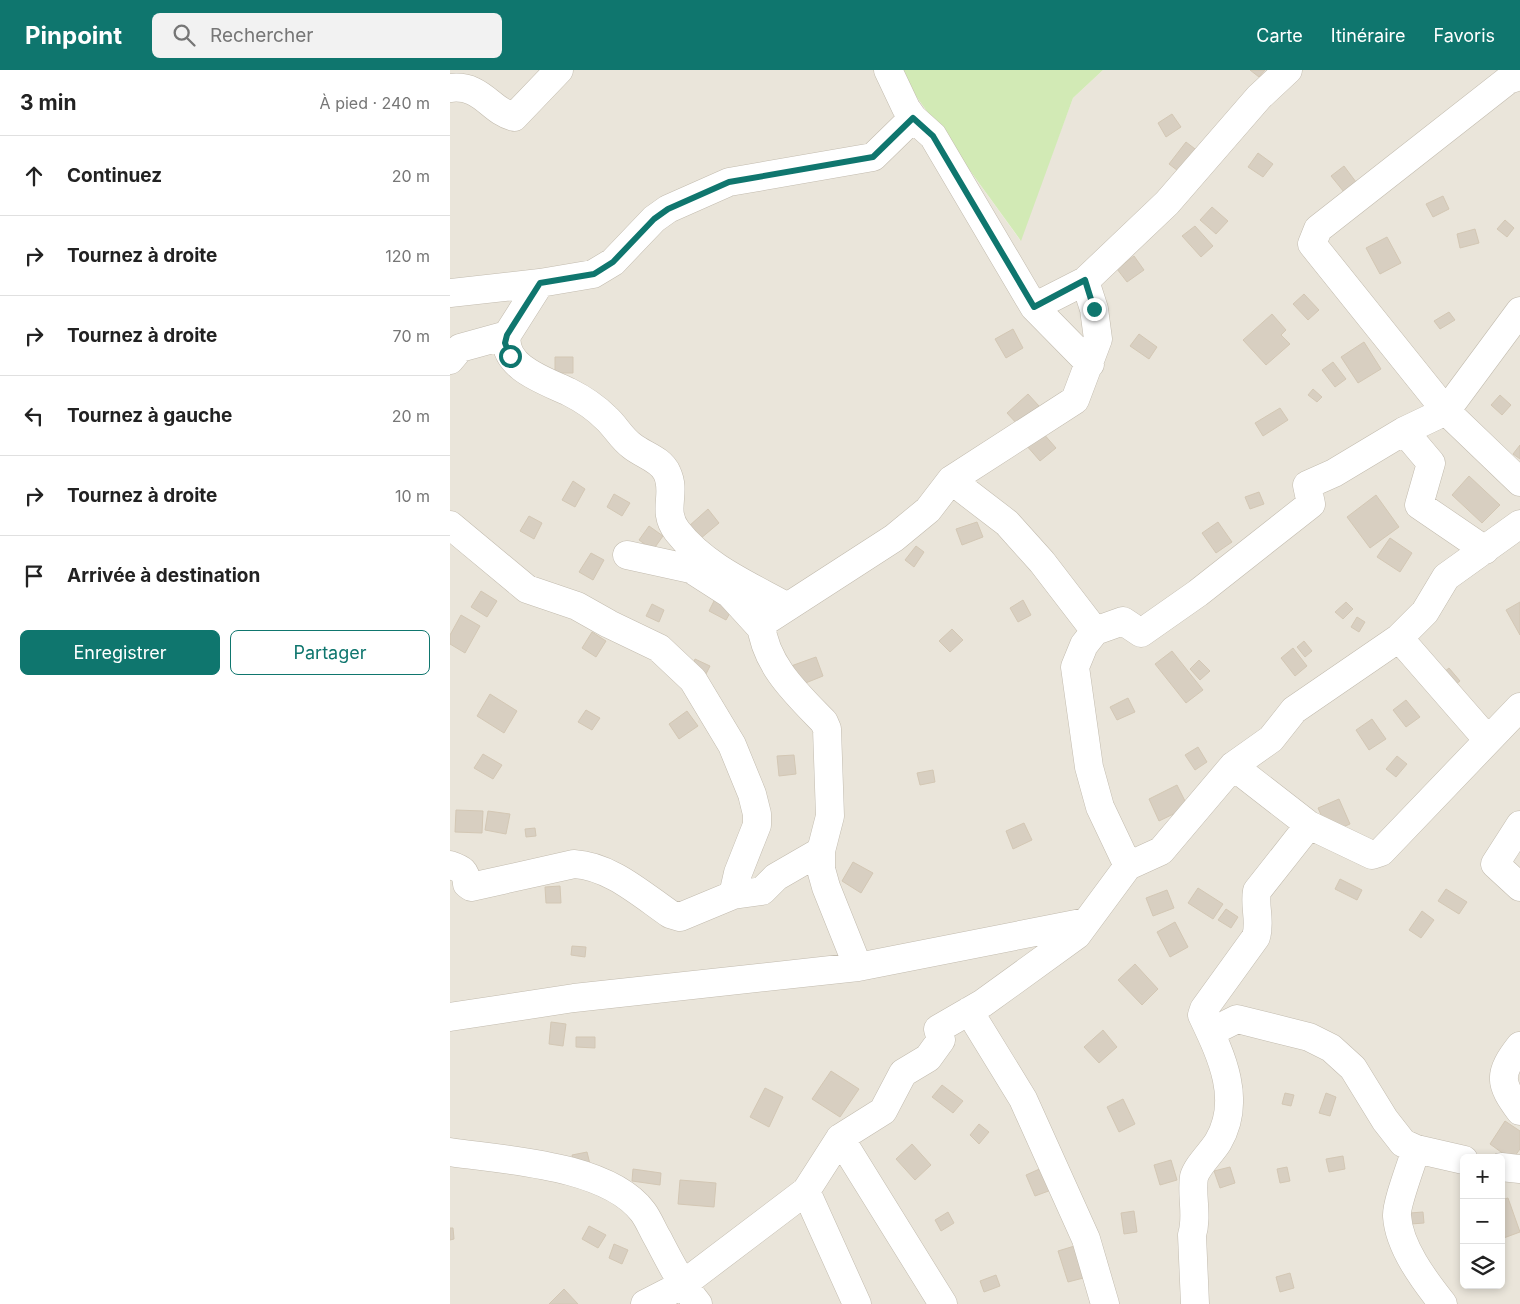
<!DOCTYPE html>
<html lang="fr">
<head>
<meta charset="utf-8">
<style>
	:root { --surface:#fff; --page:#f2f2f2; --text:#222; --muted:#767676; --line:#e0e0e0; --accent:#0f766e }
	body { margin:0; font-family:Inter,sans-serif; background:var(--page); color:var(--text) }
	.controls { position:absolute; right:15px; bottom:15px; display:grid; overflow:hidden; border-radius:8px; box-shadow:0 2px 8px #0003 }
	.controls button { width:45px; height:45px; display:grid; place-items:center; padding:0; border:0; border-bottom:1px solid var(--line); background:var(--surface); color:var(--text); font:25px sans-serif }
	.stop { position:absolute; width:15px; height:15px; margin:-11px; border:4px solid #0f766e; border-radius:50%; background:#fff }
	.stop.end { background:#0f766e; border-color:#fff; box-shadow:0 1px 5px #0008 }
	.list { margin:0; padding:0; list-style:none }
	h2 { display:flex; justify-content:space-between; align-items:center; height:65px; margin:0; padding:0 20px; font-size:21px }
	h2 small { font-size:16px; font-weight:400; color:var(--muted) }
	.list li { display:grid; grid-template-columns:32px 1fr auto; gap:15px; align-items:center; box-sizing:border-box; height:80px; padding:0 20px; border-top:1px solid var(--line) }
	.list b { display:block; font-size:19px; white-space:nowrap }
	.list em { font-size:16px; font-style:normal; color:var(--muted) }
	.actions { display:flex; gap:10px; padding:15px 20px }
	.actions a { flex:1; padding:11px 0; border:1px solid var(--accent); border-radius:8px; text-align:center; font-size:18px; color:var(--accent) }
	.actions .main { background:var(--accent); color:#fff }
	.icon { flex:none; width:28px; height:28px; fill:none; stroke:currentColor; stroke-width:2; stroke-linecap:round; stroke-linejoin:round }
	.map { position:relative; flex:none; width:1070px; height:1234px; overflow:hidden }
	header { display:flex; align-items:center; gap:30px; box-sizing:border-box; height:70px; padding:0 25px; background:var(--accent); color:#fff }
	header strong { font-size:24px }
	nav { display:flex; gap:28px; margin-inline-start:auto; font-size:18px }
	.search { width:350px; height:45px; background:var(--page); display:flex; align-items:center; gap:12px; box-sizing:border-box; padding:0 18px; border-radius:8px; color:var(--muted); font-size:19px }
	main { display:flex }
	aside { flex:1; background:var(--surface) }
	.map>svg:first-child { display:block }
</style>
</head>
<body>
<header>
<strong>Pinpoint</strong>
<div class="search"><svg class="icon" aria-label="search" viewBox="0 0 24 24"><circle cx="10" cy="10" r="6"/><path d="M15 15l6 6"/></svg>Rechercher</div>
<nav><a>Carte</a><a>Itinéraire</a><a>Favoris</a></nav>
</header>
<main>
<aside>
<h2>3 min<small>À pied · 240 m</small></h2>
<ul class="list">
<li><svg class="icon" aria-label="ahead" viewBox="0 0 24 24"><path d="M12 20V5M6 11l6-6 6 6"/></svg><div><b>Continuez</b></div><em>20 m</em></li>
<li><svg class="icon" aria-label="right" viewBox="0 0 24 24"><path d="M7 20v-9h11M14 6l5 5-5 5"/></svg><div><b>Tournez à droite</b></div><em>120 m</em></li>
<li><svg class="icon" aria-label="right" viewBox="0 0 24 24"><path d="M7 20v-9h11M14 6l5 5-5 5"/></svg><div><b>Tournez à droite</b></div><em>70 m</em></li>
<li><svg class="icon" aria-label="left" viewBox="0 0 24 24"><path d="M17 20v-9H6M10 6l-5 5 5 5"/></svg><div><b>Tournez à gauche</b></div><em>20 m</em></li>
<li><svg class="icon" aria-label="right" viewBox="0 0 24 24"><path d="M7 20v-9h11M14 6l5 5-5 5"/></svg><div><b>Tournez à droite</b></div><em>10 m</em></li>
<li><svg class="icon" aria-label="arrive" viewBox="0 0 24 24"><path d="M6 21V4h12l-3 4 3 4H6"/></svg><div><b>Arrivée à destination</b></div></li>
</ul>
<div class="actions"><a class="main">Enregistrer</a><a>Partager</a></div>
</aside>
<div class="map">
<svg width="1070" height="1234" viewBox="0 0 1070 1234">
	<rect width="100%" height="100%" fill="#f6f3ec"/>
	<path fill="#eae5da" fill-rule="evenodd" d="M0,0H447L570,170L623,28L653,0H1070V1234H0ZM1014,1088H1051V1215H1014Z"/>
	<path fill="#d2eab5" d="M447,0H653L623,28L571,171Z"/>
	<path fill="#d8cfc1" stroke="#d3c7b4" d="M800,0H815L809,7Z
		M722,44L731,57L716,67L708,53Z
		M736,72L749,82L732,104L719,94Z
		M808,83L823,94L813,107L798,97Z
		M894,96L906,112L894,122L881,106Z
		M993,126L999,139L983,147L976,134Z
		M762,137L778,151L766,164L750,150Z
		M1055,150L1064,158L1057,167L1047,159Z
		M745,156L763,176L751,187L732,166Z
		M1025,159L1029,173L1010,178L1007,164Z
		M937,167L951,193L930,204L916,178Z
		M684,186L694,200L677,212L667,199Z
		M854,224L869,240L858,250L843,234Z
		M999,242L1005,250L990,259L984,251Z
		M822,244L836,260L831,265L840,274L816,295L793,270Z
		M563,259L573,278L556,288L545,269Z
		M689,264L707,277L699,289L680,276Z
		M914,272L931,299L908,313L891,287Z
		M105,287H123V303H105Z
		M883,292L896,309L885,317L872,300Z
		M863,319L872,327L867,332L858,325Z
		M578,324L589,336L568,355L557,343Z
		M1050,325L1061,335L1052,345L1041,335Z
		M830,338L838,350L813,366L805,353Z
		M592,362L606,378L590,391L576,375Z
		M1070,375V389L1063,384Z
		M1019,406L1050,435L1032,453L1002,425Z
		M123,411L135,419L125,437L112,430Z
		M809,422L814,434L800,439L795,427Z
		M164,424L180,433L172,446L157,437Z
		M926,425L949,457L920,478L897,447Z
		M258,439L269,453L250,469L239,456Z
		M79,446L92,453L84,469L70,461Z
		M527,452L533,467L512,475L506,459Z
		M768,452L782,472L766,483L752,463Z
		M199,456L213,466L203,480L189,470Z
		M940,468L962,483L950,502L927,487Z
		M466,476L474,482L464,497L455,490Z
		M141,483L154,490L143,510L129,502Z
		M31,521L47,531L37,547L21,537Z
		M267,525L285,534L276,550L259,541Z
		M573,530L581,545L568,552L560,538Z
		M896,532L903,539L893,549L885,542Z
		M1070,532V565L1056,540Z
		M202,534L214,540L209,552L196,546Z
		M11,545L30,556L15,583L0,574V565Z
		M907,547L915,552L909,562L901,557Z
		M502,559L513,570L500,582L489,571Z
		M142,562L156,571L146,587L132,578Z
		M854,571L862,581L855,587L847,577Z
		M843,578L857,596L845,606L831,588Z
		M722,581L753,620L736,633L705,594Z
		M366,587L373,606L348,616L341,596Z
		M245,589L260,596L255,606L241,599Z
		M749,590L760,601L750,610L740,599Z
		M999,598L1010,611L1000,619L989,606Z
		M40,624L67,641L54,663L27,646Z
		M678,628L685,642L667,650L660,637Z
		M956,630L970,647L956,657L943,640Z
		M136,640L150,648L142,660L128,652Z
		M237,641L248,656L229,669L219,654Z
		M922,649L936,669L919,680L906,660Z
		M748,677L757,692L745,700L735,685Z
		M33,684L52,695L43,709L24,698Z
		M344,685L346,704L329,706L327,686Z
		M947,686L957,694L946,707L936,699Z
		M483,700L485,712L470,715L467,703Z
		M727,715L738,737L709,751L699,729Z
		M889,729L900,754L879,763L868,738Z
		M6,740L33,741L32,763L5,762Z
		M38,741L60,744L56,764L35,760Z
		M574,753L582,770L563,779L556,761Z
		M85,758L86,766L76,767L75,759Z
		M403,792L423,803L411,823L392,811Z
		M890,809L912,820L907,830L885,819Z
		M110,816L111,833H96L95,817Z
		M748,818L773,834L763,849L738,833Z
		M996,819L1017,832L1009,844L988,831Z
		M717,820L724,838L703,846L696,828Z
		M776,839L788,847L781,858L768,850Z
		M972,841L984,850L971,868L959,860Z
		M725,852L738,877L720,887L707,862Z
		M122,876L136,877L135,887L121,885Z
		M685,894L708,919L692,935L668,910Z
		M101,952L116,954L113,976L99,974Z
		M653,960L667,977L649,993L634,977Z
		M126,967H145V978L126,977Z
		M381,1001L409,1019L390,1047L362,1029Z
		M492,1015L513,1031L503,1043L482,1027Z
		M315,1018L333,1027L319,1057L300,1047Z
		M835,1023L844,1025L841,1036L832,1034Z
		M876,1023L886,1027L880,1046L869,1043Z
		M673,1029L685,1054L669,1062L657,1037Z
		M1055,1051L1070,1061V1079L1062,1090L1040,1074Z
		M529,1054L539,1062L529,1074L520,1065Z
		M462,1074L481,1095L465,1110L446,1089Z
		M137,1082L140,1094L125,1097L122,1085Z
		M893,1086L895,1099L879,1102L876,1089Z
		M721,1090L727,1110L710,1115L704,1095Z
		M594,1097L604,1119L585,1126L576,1105Z
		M780,1097L785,1113L770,1118L764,1101Z
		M837,1097L840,1111L830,1113L827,1099Z
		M183,1099L211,1103L210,1115L182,1111Z
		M230,1110L266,1113L264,1137L228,1134Z
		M1058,1128L1070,1162L1051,1169V1130Z
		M684,1141L687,1162L674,1164L671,1143Z
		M498,1142L504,1153L491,1161L485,1150Z
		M973,1142L974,1153L961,1154L960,1143Z
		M139,1156L156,1165L148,1178L132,1169Z
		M0,1158H3L4,1169L0,1170Z
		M164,1174L178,1180L172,1194L159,1188Z
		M631,1174L641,1206L618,1212L608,1181Z
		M840,1203L844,1218L830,1222L826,1207Z
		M546,1205L550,1216L534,1222L530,1211Z
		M114,1219L128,1234H99Z"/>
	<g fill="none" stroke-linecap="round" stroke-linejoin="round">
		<g stroke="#c2bbae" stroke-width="29">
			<path id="minor" d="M438,0L456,38L463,48L483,66L584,237L640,294
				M1070,6L1058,10L868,159L862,174L996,341L1070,412
				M0,18C32,14 40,41 64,47L109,0
				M90,213L57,265C51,297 96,311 119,322C133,329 145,337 156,348C166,357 171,368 182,376C193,385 211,389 217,403C227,424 211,440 227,461C254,496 298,515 336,536
				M0,223L90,213L143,204L163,192L204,149L218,139L279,112L423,87L463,48
				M584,237L635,211L717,133L809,27L838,0
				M0,290L10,278L57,265
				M954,361L981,393L969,435L1035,480
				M501,410L557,453L592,492L645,561
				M0,455L77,519L127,536L159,554L209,578L243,610L282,675L302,724L307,744V755L288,803L283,825
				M177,485L241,499L280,524L311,558
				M949,568L1037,669
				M783,696L859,755L922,785L931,782L1070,637
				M1070,755L1045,794L1070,817
				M0,795C12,799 16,801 17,814L21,817L124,794C160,796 191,824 220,844L230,847L283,825L312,821L326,807L371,781
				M678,796L650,737L639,697L625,597L634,575L645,561L673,551L691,563L748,523L861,434L857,415L884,403L954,361L996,341L1070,241
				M408,897L376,817L371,799V781L380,746L377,659L374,652C347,624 315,595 311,554L444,468L478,440L501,410L625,330L648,269L644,239L635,211
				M519,941L573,1029L636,1169L655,1234
				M0,947L124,928L408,897L636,852
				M761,962L787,949L859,967L881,978L903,998L935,1050L953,1073L966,1079L1014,1090
				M1070,976C1048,1004 1049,1013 1070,1041
				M390,1068L493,1234
				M966,1079C962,1093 946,1134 947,1146C949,1177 974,1210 993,1234
				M0,1082C55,1090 158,1095 193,1142C199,1150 203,1161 208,1169C220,1192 231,1214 248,1234
				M1051,1097L1070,1099
				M356,1121L407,1234
				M195,1234L232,1215L356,1121L390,1068L433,1041L453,1003L478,988L491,970L488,959L533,933L627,865L678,796L711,781L783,696L821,669L844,640L949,568L975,542L996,507L1070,454
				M745,1234L742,1165C748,1146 741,1126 744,1107C747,1096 762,1082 768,1072C793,1030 771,985 752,945L754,939L806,867C811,851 804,837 807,821L859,755"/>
		</g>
		<use href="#minor" stroke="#fff" stroke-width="28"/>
	</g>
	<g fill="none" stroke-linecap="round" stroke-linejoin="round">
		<path stroke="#0f766e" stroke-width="6" d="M60,286L55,273L57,265L90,213L144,204L163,192L204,149L218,139L279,112L423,87L463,48L483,66L584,237L635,210L644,239"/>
	</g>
</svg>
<div class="controls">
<button>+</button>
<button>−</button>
<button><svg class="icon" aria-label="layers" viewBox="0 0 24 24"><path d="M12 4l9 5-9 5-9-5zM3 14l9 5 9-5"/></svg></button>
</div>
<div class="stop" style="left:60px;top:286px"></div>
<div class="stop end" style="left:644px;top:239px"></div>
</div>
</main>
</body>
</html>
